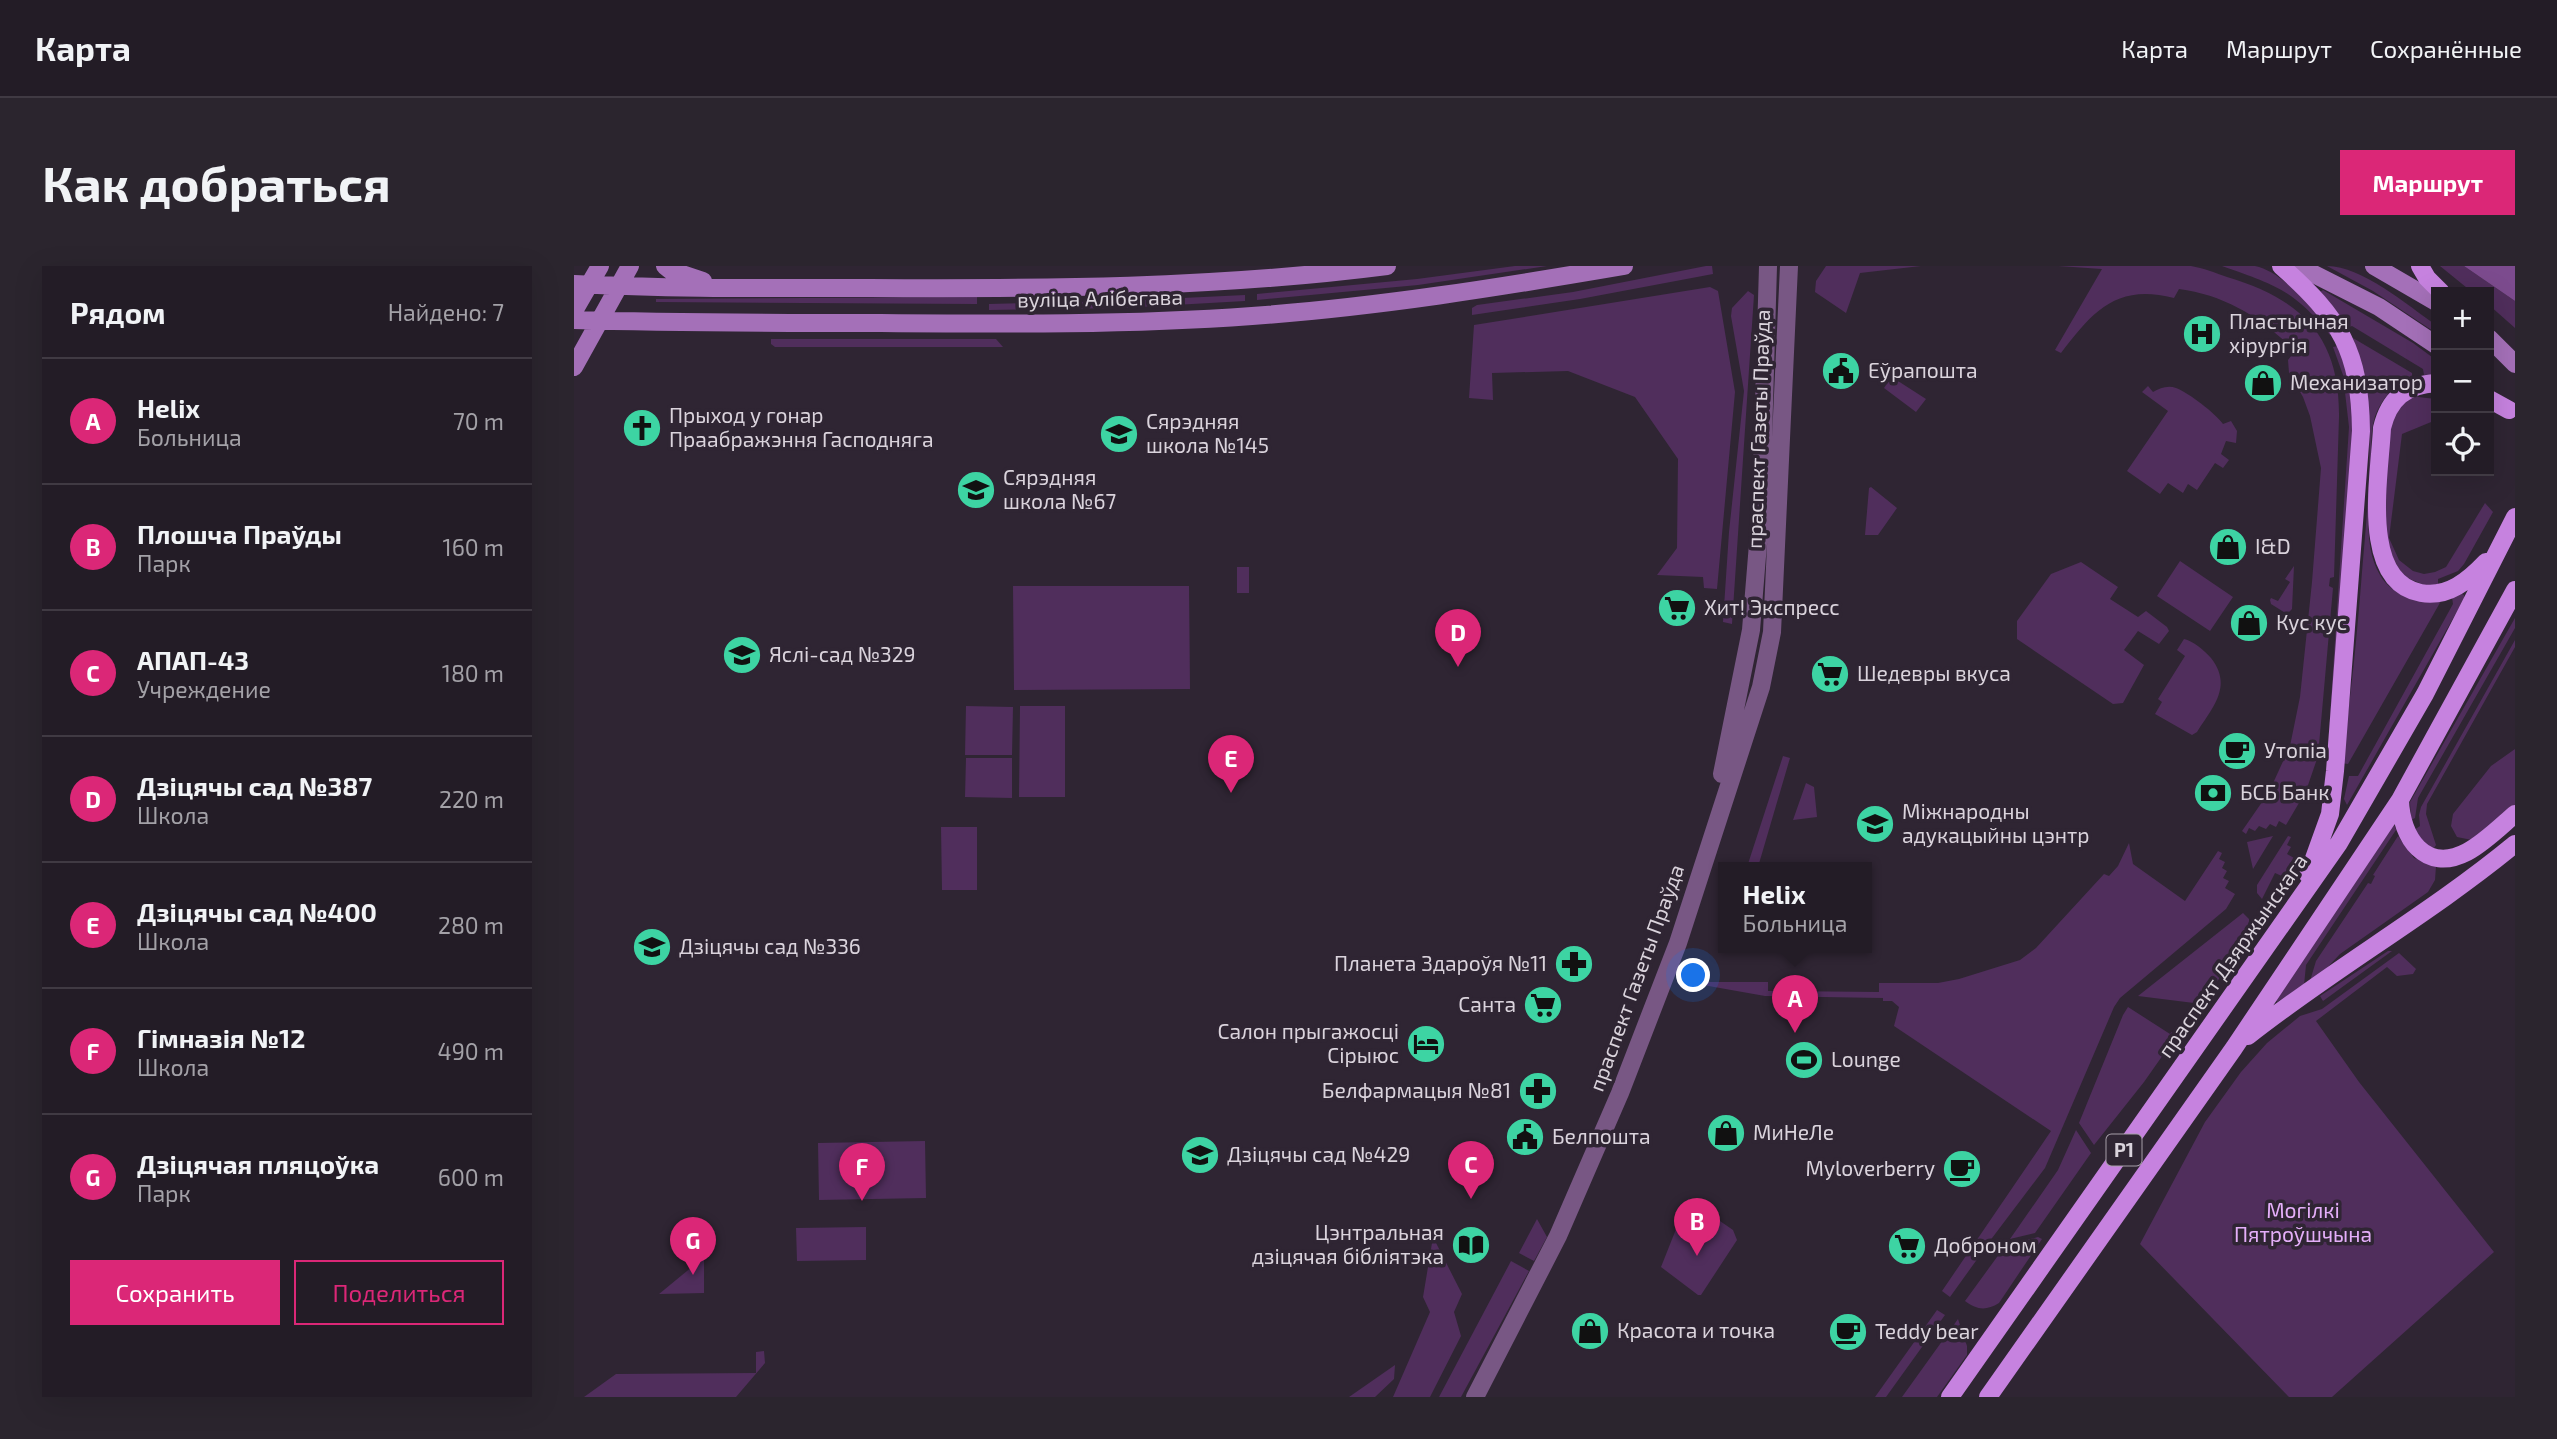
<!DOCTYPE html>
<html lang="ru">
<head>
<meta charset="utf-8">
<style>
	:root { --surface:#231c26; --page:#2b252e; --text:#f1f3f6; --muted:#a3a1a7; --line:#403a43; --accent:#db2777 }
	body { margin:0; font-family:"Exo 2",sans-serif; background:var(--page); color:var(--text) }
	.controls { position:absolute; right:21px; top:21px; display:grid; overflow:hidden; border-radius:0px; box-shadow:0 7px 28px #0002 }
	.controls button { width:63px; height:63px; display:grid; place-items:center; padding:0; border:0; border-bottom:2px solid var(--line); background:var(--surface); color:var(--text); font:35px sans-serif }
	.you { position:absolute; left:1120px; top:710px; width:24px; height:24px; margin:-18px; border:5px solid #fff; border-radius:50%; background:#1a73e8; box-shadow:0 0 0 10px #1a73e833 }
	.badge { display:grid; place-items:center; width:46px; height:46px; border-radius:50%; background:var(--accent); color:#fff; font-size:23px; font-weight:700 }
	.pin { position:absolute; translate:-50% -58px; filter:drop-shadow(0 2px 4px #0008) }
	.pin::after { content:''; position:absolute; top:37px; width:24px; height:21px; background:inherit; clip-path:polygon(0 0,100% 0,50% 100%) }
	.popup { position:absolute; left:1144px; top:596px; width:154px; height:91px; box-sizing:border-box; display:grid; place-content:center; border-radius:0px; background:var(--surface); filter:drop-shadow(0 2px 5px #0005); font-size:23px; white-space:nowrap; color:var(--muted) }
	.popup b { font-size:26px; color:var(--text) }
	.popup::after { content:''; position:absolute; left:50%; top:100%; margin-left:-14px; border:14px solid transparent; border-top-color:var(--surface) }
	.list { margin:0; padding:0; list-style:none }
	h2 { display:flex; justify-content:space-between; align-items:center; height:91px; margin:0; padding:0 28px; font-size:30px }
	h2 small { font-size:23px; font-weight:400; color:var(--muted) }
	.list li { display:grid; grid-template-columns:46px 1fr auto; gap:21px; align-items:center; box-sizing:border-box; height:126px; padding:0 28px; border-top:2px solid var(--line) }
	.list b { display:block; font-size:26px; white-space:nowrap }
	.list p { margin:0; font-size:23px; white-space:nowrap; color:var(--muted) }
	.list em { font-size:23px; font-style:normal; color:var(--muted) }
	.actions { display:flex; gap:14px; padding:21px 28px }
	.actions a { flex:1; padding:16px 0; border:2px solid var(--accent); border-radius:0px; text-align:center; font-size:24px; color:var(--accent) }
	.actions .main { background:var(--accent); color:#fff }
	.icon { flex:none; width:38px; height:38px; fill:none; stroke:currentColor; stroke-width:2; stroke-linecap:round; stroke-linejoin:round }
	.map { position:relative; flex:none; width:1941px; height:1131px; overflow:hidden; border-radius:0px }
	header { display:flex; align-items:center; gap:42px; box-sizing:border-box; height:98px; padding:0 35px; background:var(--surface); border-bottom:2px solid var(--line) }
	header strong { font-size:33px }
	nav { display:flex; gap:38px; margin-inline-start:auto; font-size:24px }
	.intro { display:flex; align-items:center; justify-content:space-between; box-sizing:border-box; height:168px; padding:0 42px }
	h1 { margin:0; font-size:49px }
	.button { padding:18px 32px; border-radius:0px; background:var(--accent); color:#fff; font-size:24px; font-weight:700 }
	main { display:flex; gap:42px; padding:0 42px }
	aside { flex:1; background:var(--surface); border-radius:0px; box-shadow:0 7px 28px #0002 }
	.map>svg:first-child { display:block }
</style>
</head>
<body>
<header>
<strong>Карта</strong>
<nav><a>Карта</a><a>Маршрут</a><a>Сохранённые</a></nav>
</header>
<div class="intro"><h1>Как добраться</h1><a class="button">Маршрут</a></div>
<main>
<aside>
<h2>Рядом<small>Найдено: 7</small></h2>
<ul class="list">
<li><span class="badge">A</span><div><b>Helix</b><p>Больница</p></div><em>70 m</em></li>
<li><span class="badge">B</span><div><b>Плошча Праўды</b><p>Парк</p></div><em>160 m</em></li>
<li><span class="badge">C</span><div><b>АПАП-43</b><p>Учреждение</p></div><em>180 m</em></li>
<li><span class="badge">D</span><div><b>Дзіцячы сад №387</b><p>Школа</p></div><em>220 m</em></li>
<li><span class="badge">E</span><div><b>Дзіцячы сад №400</b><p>Школа</p></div><em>280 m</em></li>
<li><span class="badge">F</span><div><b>Гімназія №12</b><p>Школа</p></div><em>490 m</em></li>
<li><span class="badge">G</span><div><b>Дзіцячая пляцоўка</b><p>Парк</p></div><em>600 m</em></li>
</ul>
<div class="actions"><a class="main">Сохранить</a><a>Поделиться</a></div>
</aside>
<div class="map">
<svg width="1941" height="1131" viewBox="0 0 1941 1131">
	<rect width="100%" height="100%" fill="#2f2533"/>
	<path fill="#502e5c" d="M941,0H973L844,19L683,34V28L843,13Z
		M1132,0H1138L1139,8L1006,33L898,49V42L903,39L999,26Z
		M1252,0H1347L1286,7L1272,47L1241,26L1242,15Z
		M1484,0C1514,0 1544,0 1575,0C1588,0 1604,0 1617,0C1629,2 1642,7 1653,11C1727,33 1766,70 1765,151L1760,311L1756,312L1755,320L1759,322L1744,490L1732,525L1712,559L1705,555L1702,561L1696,558L1692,563L1685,560L1681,565L1675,562L1672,568L1668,565L1695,526L1716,480L1726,431L1738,316L1747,202L1736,150L1729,131L1715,107L1714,94L1721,85C1688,52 1651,29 1605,23L1600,32C1543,17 1519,45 1487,87L1481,84L1528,3Z
		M1648,0C1658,0 1671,0 1681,0C1710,6 1741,45 1760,67L1756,69C1719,23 1701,19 1648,0Z
		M1753,0C1788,0 1833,39 1862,59V67L1799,25Z
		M1866,0H1890L1941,35V62L1915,39V26H1898Z
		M1136,21L1144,25L1161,126L1143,323L1130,322L1129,311L1083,309L1103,282L1104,193L1061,131L994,105L918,107L919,134L895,132L900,59Z
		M1749,24L1839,77L1862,94V108L1850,109L1849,103L1778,60L1773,62L1767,52L1744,27Z
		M1174,25L1180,29L1158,358L1149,356L1155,266L1170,125L1157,50L1158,42Z
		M671,29V35L547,42L415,44V38L546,35Z
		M403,31V38L82,36V33Z
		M1779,72L1838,107V111C1820,117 1805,136 1800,154C1796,169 1798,187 1797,202C1796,235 1788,279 1806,309C1819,331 1843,335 1867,335L1774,498L1767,497C1777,433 1783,370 1788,306C1794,235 1805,138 1779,72Z
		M197,73H422L429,81H201L197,78Z
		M1764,80L1775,109L1780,162L1754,481L1775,161L1769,109L1759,81Z
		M1324,115L1352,133L1342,146L1310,122L1314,116Z
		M1574,120L1579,126C1586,122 1594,119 1602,122C1615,127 1641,147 1649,158L1657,155L1663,165L1662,177L1652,175L1647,188L1655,194L1649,202L1641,197L1623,224L1614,218L1609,227L1594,217L1586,228L1553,205L1594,145L1568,126Z
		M1842,127L1844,131L1862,133V154L1828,168L1815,272L1825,294L1839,305L1850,308L1861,306L1872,301L1911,237L1919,246L1890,298L1884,305L1864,313V319L1855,321L1824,308L1810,279L1812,169L1825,136Z
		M1297,221L1323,242L1304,269H1291L1295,222Z
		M1606,295L1659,331L1636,365L1583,330Z
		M1507,296L1544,321L1536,333L1564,351L1572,345L1593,361L1595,365L1585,378L1564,365L1550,384L1570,399L1549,437L1539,438L1443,373V355L1477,308Z
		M1720,300L1718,343L1713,348L1697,338L1696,334L1697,332L1704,335L1716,316L1711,313Z
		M663,301H675V327H663Z
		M439,320H615L616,423L440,424Z
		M1888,328L1890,329V333L1773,539L1770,533L1775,510H1784L1879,338L1878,331Z
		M1941,352V362L1844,532L1841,552L1837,554L1836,536Z
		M1610,373C1619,375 1630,384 1637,392C1659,420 1639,441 1623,466L1618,469L1581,448L1588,436L1584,433L1611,390L1603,384Z
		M1941,374V381L1853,538L1852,548L1862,579L1858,585L1837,566L1846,560L1845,549L1847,541Z
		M392,440L439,441L438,489H391Z
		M446,440H491V531H445Z
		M1941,483V540L1898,574L1883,571L1877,560L1879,548L1917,500Z
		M1209,490L1216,492L1184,601H1173Z
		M392,492H438V532L391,531Z
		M1232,517L1240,521L1243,551L1219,554Z
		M1820,558L1822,564L1732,699L1730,719L1703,736L1702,734Z
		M367,561H403V624H368Z
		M1699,570L1679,603L1673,576Z
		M1714,570L1717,571L1713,579L1717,581L1713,588L1720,592L1710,611L1701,607L1688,633L1683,627V619Z
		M1824,570L1840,592L1862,600L1861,614L1854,626L1766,688L1751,704L1736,715L1742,695L1794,617L1797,618L1801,610L1799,609Z
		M1555,577L1559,598L1611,635L1644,585L1648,587L1645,593L1651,596L1648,602L1653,605L1649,612L1655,615L1651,622L1661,628L1652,643L1546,732L1540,741L1471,902L1409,984L1406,982L1401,989L1404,992L1376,1031L1368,1025L1477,865L1320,760L1325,741L1318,735H1309V732L1191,730L1129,719L1132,716H1194V725L1305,726V717H1364L1385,713L1446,694L1462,682L1530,608L1535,610L1544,600Z
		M1669,647L1675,653V668L1628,738L1564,730Z
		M1814,685H1818L1749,735L1746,730Z
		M1825,687L1842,703L1839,708L1823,710L1813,701L1742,755L1785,816L1920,986L1758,1131H1715L1566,978L1631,856L1667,806L1693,777L1726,750L1748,743Z
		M1554,741L1596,768L1598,766L1603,769L1570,816L1520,879L1505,857L1549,749Z
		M1502,864L1517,887L1461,967L1436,973L1484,904Z
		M351,875L352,932L245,934L244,877Z
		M1114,933L1159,964L1163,974L1127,1029H1124L1087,1001Z
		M963,953L973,971L960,995L945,987Z
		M292,961V994L223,995L222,962Z
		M859,971L888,1028L880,1046L887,1070L856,1131H819L856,1046L849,1031Z
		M1464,971L1468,973L1425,1037C1412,1045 1403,1044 1391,1035L1431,980Z
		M130,991V1027L85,1028Z
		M937,995L955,1005L887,1131H865Z
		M1363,1044L1371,1049L1312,1131H1301Z
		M1384,1053L1393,1080V1089L1363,1131H1328Z
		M190,1085L191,1097L162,1131H10L42,1108L182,1107V1086Z
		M821,1099L820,1113L801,1131H775Z"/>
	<path fill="#7c4b8e" d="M1890,0H1941V35Z"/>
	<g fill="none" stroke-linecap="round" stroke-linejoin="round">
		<path stroke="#785784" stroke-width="18" d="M1148,508L1177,364L1187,241L1194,0
			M901,1131L984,970L1046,827L1104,677L1187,421L1198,366L1215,0"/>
		<path stroke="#a470b8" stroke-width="18" d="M91,0L96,4L129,15
			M1724,0L1805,41L1862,79
			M1800,0L1862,36
			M0,18C98,23 197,22 296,22C468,23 642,22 813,0
			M0,45L26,0
			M0,54C102,57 205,57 307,57C431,58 555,59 678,50C803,41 927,21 1050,0
			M1915,72L1941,98
			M0,101L56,0"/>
		<path stroke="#c682df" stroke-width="18" d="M1707,0C1766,52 1786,85 1787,165L1761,505L1756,548L1734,609
			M1846,0L1853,12L1867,26
			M1862,117C1831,119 1815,133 1808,162C1806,208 1785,316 1847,327C1874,332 1895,314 1912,296
			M1915,133L1935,144
			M1826,534C1827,571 1851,608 1893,586C1910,577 1926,561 1941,548
			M1674,770C1760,702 1856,648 1941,578
			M1376,1131L1765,577L1851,428L1941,251
			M1414,1131L1660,782L1826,534L1941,324"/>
	</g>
	<defs>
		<g id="hospital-disc" transform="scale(2.0125)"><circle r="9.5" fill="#3dd4a3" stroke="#2f2533"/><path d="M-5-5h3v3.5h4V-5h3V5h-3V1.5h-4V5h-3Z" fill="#111"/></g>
		<g id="civic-disc" transform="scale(2.0125)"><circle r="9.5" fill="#3dd4a3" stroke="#2f2533"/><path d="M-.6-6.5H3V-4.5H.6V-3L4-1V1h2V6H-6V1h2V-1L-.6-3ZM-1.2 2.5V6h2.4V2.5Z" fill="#111"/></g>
		<g id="shop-disc" transform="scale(2.0125)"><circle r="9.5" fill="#3dd4a3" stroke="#2f2533"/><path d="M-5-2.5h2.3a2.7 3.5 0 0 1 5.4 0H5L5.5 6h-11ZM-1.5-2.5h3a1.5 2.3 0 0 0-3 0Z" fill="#111"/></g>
		<g id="church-disc" transform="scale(2.0125)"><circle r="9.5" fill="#3dd4a3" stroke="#2f2533"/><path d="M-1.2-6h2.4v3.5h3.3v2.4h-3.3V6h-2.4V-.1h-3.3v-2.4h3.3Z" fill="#111"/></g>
		<g id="school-disc" transform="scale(2.0125)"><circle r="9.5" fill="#3dd4a3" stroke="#2f2533"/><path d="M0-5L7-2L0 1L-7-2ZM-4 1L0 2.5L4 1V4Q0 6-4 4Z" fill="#111"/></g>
		<g id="supermarket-disc" transform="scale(2.0125)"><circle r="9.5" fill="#3dd4a3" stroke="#2f2533"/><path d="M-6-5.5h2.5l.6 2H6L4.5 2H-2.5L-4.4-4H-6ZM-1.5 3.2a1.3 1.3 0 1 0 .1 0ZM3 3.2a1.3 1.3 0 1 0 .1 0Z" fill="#111"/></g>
		<g id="cafe-disc" transform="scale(2.0125)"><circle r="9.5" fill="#3dd4a3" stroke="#2f2533"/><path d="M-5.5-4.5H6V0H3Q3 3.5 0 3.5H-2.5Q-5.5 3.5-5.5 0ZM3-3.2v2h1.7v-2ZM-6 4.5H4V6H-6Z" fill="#111"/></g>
		<g id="bank-disc" transform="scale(2.0125)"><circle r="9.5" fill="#3dd4a3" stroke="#2f2533"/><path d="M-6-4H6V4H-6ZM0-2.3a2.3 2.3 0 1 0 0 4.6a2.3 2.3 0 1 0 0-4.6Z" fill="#111"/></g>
		<g id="university-disc" transform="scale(2.0125)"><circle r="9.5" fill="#3dd4a3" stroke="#2f2533"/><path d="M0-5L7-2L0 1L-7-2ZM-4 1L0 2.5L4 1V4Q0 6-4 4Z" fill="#111"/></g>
		<g id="pharmacy-disc" transform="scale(2.0125)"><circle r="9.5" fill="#3dd4a3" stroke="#2f2533"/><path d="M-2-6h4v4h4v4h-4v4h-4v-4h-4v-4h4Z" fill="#111"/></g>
		<g id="hotel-disc" transform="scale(2.0125)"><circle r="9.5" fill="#3dd4a3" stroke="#2f2533"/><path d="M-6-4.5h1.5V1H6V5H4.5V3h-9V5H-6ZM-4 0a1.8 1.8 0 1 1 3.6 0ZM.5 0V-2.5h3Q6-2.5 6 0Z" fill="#111"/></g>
		<g id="stadium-disc" transform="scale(2.0125)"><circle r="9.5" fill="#3dd4a3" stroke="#2f2533"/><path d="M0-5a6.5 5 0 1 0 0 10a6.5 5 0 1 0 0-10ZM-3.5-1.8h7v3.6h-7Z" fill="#111"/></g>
		<g id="library-disc" transform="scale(2.0125)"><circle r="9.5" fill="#3dd4a3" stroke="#2f2533"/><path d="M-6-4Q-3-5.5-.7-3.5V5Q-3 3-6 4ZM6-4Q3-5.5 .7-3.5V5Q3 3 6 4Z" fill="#111"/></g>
	</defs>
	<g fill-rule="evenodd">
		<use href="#hospital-disc" x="1628" y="68"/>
		<use href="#civic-disc" x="1267" y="105"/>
		<use href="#shop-disc" x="1689" y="117"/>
		<use href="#church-disc" x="68" y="162"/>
		<use href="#school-disc" x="545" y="168"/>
		<use href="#school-disc" x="402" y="224"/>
		<use href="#shop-disc" x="1654" y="281"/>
		<use href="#supermarket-disc" x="1103" y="342"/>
		<use href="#shop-disc" x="1675" y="357"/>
		<use href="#school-disc" x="168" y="389"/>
		<use href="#supermarket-disc" x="1256" y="408"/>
		<use href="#cafe-disc" x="1663" y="485"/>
		<use href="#bank-disc" x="1639" y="527"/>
		<use href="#university-disc" x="1301" y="558"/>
		<use href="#school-disc" x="78" y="681"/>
		<use href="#pharmacy-disc" x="1000" y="698"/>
		<use href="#supermarket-disc" x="969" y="739"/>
		<use href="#hotel-disc" x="852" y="778"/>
		<use href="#stadium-disc" x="1230" y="794"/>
		<use href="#pharmacy-disc" x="964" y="825"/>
		<use href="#shop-disc" x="1152" y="867"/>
		<use href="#civic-disc" x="951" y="871"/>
		<use href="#school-disc" x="626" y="889"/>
		<use href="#cafe-disc" x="1388" y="903"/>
		<use href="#library-disc" x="897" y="979"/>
		<use href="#supermarket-disc" x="1333" y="980"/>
		<use href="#shop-disc" x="1016" y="1065"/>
		<use href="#cafe-disc" x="1274" y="1066"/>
	</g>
	<g text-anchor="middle" stroke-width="7" stroke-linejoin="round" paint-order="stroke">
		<rect fill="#2f2533" stroke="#a79fa9" stroke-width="2" x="1532.5" y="868.5" width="35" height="31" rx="5"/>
		<g font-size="19" font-weight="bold" fill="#dad3dc">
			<text x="1550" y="891">Р1</text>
		</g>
		<g font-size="21" fill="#dad3dc" stroke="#2f2533">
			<text transform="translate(526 33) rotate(-1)" y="7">вуліца Алібегава</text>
			<text transform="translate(1185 163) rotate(-88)" y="7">праспект Газеты Праўда</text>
			<text transform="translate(1659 690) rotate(-55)" y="7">праспект Дзяржынскага</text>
			<text transform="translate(1063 712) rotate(-70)" y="7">праспект Газеты Праўда</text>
		</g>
		<g font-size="21" fill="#dad3dc" stroke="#2f2533" text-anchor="start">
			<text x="1655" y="63">Пластычная<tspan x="1655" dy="24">хірургія</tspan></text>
			<text x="1294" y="112">Еўрапошта</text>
			<text x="1716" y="124">Механизатор</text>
			<text x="95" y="157">Прыход у гонар<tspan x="95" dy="24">Праабражэння Гасподняга</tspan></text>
			<text x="572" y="163">Сярэдняя<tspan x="572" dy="24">школа №145</tspan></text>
			<text x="429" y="219">Сярэдняя<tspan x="429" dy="24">школа №67</tspan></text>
			<text x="1681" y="288">I&amp;D</text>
			<text x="1130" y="349">Хит! Экспресс</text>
			<text x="1702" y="364">Кус кус</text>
			<text x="195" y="396">Яслі-сад №329</text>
			<text x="1283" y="415">Шедевры вкуса</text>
			<text x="1690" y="492">Утопiа</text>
			<text x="1666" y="534">БСБ Банк</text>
			<text x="1328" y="553">Міжнародны<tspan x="1328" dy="24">адукацыйны цэнтр</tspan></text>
			<text x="105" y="688">Дзіцячы сад №336</text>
			<text x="973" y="705" text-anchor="end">Планета Здароўя №11</text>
			<text x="942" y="746" text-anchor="end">Санта</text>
			<text x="825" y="773" text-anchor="end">Салон прыгажосці<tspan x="825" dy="24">Сірыюс</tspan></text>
			<text x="1257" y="801">Lounge</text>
			<text x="937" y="832" text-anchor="end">Белфармацыя №81</text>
			<text x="1179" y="874">МиНеЛе</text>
			<text x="978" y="878">Белпошта</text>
			<text x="653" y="896">Дзіцячы сад №429</text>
			<text x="1361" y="910" text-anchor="end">Myloverberry</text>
			<text x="870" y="974" text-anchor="end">Цэнтральная<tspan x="870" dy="24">дзіцячая бібліятэка</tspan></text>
			<text x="1360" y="987">Доброном</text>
			<text x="1043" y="1072">Красота и точка</text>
			<text x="1301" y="1073">Teddy bear</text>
		</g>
		<g font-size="21" fill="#e4aef9" stroke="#2f2533">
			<text x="1729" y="952">Могілкі<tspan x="1729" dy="24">Пятроўшчына</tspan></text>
		</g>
	</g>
</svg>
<div class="controls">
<button>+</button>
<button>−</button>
<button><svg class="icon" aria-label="locate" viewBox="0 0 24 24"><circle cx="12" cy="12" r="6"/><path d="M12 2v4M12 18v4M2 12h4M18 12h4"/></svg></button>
</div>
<div class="you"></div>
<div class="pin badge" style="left:1221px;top:767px">A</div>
<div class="popup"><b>Helix</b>Больница</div>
<div class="pin badge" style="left:1123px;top:990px">B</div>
<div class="pin badge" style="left:897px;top:933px">C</div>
<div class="pin badge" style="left:884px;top:401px">D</div>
<div class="pin badge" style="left:657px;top:527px">E</div>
<div class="pin badge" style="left:288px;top:935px">F</div>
<div class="pin badge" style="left:119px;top:1009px">G</div>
</div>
</main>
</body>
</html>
